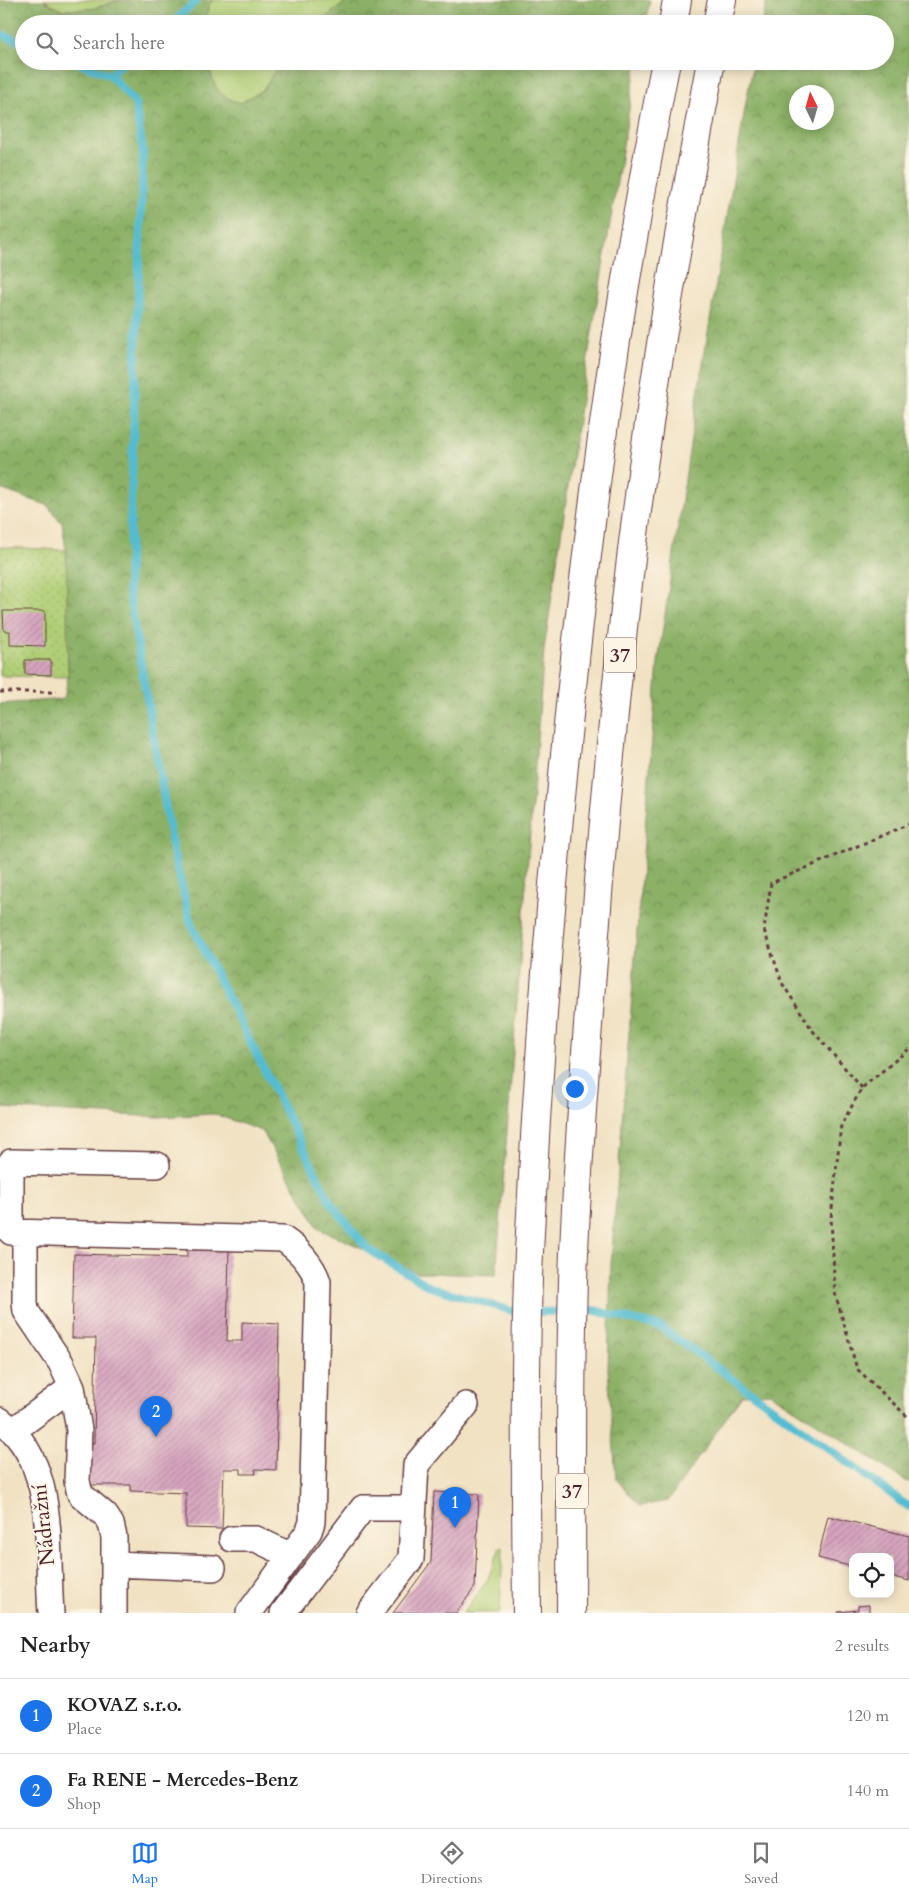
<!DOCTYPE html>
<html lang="en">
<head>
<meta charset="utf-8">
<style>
	:root { --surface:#fff; --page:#f2f2f2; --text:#222; --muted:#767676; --line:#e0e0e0; --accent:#1a73e8 }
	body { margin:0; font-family:Cardo,serif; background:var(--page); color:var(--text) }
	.controls { position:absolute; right:15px; bottom:15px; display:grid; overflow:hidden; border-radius:10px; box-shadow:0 2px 12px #0003 }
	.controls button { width:45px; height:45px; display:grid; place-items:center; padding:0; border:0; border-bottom:1px solid var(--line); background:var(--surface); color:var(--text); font:25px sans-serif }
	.compass { position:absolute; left:789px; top:85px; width:45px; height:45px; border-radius:50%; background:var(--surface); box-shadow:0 2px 12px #0003; rotate:355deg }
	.you { position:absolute; left:574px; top:1088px; width:18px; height:18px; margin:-12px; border:4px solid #fff; border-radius:50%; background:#1a73e8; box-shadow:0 0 0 8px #1a73e833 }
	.badge { display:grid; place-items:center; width:32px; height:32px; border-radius:50%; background:var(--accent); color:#fff; font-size:16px; font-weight:700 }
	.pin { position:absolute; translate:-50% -41px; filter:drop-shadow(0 1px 2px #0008) }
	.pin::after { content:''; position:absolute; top:26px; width:18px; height:15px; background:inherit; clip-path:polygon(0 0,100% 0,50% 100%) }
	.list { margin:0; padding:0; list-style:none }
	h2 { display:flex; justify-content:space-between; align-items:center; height:65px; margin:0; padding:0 20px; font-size:21px }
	h2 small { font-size:16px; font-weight:400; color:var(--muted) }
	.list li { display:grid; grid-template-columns:32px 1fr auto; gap:15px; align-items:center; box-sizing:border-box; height:75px; padding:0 20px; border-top:1px solid var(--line) }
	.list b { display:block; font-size:19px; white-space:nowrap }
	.list p { margin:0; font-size:16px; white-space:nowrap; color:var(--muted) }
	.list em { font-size:16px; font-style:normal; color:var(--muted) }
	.icon { flex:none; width:28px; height:28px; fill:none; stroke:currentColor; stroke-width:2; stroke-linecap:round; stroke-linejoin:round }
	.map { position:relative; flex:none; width:909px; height:1613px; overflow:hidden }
	.search { position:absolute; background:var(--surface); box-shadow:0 2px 12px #0003; left:15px; right:15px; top:15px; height:55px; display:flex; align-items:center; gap:12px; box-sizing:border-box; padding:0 18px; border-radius:28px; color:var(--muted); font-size:19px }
	.sheet { height:215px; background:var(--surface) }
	nav { display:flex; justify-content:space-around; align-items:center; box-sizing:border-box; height:70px; border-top:1px solid var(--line); background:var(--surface); font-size:14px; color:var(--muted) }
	nav a { display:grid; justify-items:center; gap:2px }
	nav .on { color:var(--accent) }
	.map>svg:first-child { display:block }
</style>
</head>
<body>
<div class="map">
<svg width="909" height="1613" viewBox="0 0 909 1613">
	<defs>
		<pattern id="forest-crowns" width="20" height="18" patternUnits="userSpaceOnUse" patternTransform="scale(1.25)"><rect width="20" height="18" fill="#8bb066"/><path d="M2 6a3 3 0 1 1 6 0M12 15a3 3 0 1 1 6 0" fill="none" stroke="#748f54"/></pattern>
		<pattern id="garden-dots" width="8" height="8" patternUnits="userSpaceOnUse" patternTransform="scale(1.25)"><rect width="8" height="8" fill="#afcd74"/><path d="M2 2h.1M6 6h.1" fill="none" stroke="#98b065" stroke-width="1.8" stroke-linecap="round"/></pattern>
		<pattern id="building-hatch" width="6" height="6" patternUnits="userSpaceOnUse" patternTransform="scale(1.25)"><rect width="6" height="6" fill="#d7a4bf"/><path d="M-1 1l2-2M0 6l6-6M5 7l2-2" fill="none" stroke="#b0859b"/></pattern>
	</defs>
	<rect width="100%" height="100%" fill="#fcf5e5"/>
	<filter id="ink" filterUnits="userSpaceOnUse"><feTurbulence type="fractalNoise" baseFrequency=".02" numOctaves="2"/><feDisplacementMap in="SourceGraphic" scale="10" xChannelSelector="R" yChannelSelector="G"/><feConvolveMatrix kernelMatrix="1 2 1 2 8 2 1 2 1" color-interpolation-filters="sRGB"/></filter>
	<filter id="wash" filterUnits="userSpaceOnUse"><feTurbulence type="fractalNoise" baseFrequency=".0096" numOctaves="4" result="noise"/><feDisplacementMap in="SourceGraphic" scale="20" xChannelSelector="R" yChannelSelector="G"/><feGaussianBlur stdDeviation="1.12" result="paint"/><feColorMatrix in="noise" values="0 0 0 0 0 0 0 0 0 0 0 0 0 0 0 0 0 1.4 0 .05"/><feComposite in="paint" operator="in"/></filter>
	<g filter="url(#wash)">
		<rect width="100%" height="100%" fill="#f1e2c4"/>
		<path fill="#afcd74" stroke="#7c7650" d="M45,0H121L92,9L61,10Z
			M214,0H349L317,24H206L208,6Z
			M208,61H281L264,89L241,103C216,97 213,85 208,61Z
			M500,1547H503L500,1613H463L487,1581Z"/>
		<path fill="url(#forest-crowns)" stroke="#6a6848" fill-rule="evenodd" d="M0,0H43L61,10L92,9L121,0H214L208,6L206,24H24V61H208C213,85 216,97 241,103L264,89L281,61H637L583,387L544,650L496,1275L418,1273L319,1229L262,1131L214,1114L158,1117L0,1108V704L64,699L68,677L66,550L62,523L47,505L0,489Z
			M349,0H650L645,24H317Z
			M767,0H909V1483L770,1393L742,1395L668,1501L640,1506L616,1479L608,1369L611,1264L658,662L696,405L746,102L754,61H885V24H762ZM826,92V122H796V92Z"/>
		<path fill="url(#garden-dots)" stroke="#7c7650" d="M0,547L66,550L68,677L0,676Z"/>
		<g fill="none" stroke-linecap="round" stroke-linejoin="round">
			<path stroke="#53bcd1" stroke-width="8" d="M171,24L197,0
				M0,34L24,43
				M73,61L110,75L126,61
				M110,75L135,103L143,151L128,589L173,850L191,924L332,1205L368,1249L430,1287L519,1313L593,1310L661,1327L909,1507"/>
		</g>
		<g id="blocks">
			<path fill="url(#building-hatch)" d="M3,611H45V646L10,645V631H4Z
				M25,660H51V675L25,674Z
				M187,1250H229L227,1341H242V1322L279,1324L276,1470L255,1469L256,1474H241V1469H224L222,1529L186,1528V1493L131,1491V1485H89V1443H94L96,1338H72L74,1254L187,1257Z
				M434,1492L479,1494L475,1587L456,1613H393L431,1562Z
				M828,1516L909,1536V1581L890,1576V1557H853V1567L818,1558Z
				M869,1605V1613H838V1612L858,1610V1606Z"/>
		</g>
	</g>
	<g filter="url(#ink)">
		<use href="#blocks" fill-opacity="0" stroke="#633c42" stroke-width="1"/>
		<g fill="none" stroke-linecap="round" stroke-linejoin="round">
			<g stroke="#633c42" stroke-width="28">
				<path id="minor" d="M157,1165L11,1162V1232L283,1239C297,1248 313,1265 318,1282L312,1522L309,1531L249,1613
					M25,1233V1302L26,1311L61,1363L72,1387L79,1430L77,1481L80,1494L105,1515L111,1524L114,1537V1613
					M0,1420C58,1462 46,1549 51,1613
					M14,1430L72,1387
					M232,1539H256L291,1556
					M114,1564L213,1568
					M283,1613L363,1508H413
					M369,1613L411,1559L416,1465L466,1405"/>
			</g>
			<g stroke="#633c42" stroke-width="30">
				<path id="major" d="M673,24L677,0
					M717,24L722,0
					M527,1613C526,1493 524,1372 529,1252C542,969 568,682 607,401C623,287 644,174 666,61
					M571,1613C572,1493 569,1372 574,1252C578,1150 586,1049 594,947C607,770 624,593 650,417C667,298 689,179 711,61"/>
			</g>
			<path stroke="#633c42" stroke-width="3" stroke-dasharray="4 4" stroke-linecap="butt" d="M0,692H57
				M909,1049L862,1088L841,1125L831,1218L835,1293L857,1369L909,1418
				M862,1088L813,1031L782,983L764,930L771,883L909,824"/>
			<use href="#minor" stroke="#fff" stroke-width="25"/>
			<use href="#major" stroke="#fff" stroke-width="28"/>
		</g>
	</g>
	<g text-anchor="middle" stroke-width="4" stroke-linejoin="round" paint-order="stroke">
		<g fill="#fcf5e5" stroke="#7f5f63" stroke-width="1">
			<rect x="604" y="637.5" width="32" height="35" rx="4"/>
			<rect x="556" y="1473.5" width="32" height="35" rx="4"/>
		</g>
		<g font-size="20" font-weight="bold" fill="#4a1f2b">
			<text x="620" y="662">37</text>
			<text x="572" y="1498">37</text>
		</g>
		<g font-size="21" fill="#4a1f2b" stroke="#fcf5e5">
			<text transform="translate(43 1525) rotate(-96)" y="7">Nádražní</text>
		</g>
	</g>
</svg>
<div class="controls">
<button><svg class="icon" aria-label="locate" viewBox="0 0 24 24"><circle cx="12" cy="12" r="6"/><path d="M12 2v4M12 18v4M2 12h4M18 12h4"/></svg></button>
</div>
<svg class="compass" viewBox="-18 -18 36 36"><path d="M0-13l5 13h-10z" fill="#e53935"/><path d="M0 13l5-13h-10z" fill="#767676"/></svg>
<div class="you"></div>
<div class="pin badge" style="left:455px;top:1528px">1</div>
<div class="pin badge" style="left:156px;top:1437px">2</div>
<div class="search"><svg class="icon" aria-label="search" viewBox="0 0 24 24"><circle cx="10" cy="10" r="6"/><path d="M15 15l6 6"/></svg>Search here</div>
</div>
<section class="sheet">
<h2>Nearby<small>2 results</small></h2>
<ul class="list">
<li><span class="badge">1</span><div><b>KOVAZ s.r.o.</b><p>Place</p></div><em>120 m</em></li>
<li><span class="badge">2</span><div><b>Fa RENE - Mercedes-Benz</b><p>Shop</p></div><em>140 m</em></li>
</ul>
</section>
<nav>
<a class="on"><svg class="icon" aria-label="map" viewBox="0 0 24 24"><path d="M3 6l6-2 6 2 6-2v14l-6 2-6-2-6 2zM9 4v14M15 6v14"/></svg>Map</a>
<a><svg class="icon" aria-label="directions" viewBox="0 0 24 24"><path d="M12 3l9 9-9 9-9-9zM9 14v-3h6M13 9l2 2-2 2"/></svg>Directions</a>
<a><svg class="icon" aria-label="saved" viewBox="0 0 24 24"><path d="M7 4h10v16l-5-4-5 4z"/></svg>Saved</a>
</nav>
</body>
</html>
